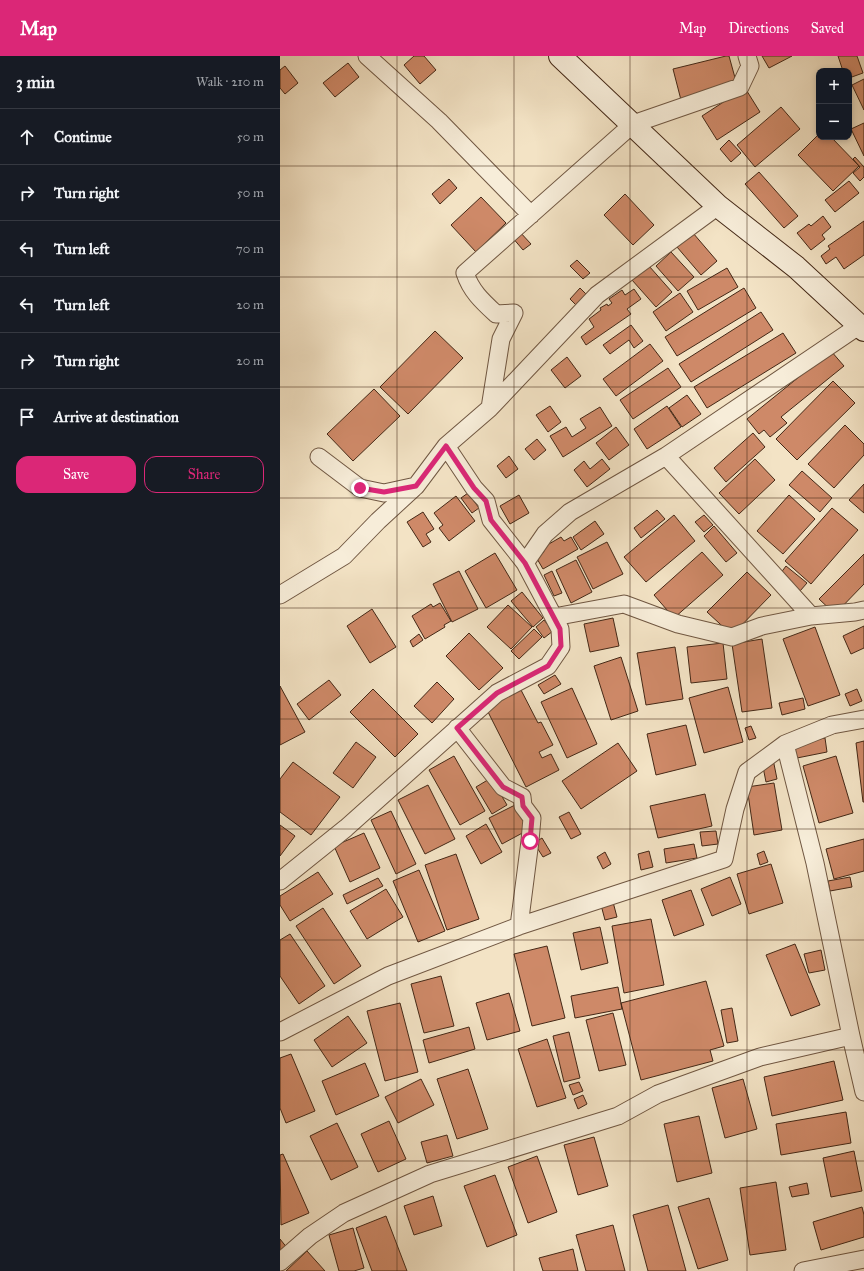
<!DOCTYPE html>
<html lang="en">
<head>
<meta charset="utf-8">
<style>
	:root { --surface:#171b24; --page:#20242c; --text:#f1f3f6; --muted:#9ea1a6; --line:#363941; --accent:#db2777 }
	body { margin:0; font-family:"IM FELL Great Primer",serif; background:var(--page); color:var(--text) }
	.controls { position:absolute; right:12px; top:12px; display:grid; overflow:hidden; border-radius:8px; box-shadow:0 2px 6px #0003 }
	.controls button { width:36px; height:36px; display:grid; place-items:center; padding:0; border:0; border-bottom:1px solid var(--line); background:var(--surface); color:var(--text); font:20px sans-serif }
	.stop { position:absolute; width:12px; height:12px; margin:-9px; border:3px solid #db2777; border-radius:50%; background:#fff }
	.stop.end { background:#db2777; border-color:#fff; box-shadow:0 1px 4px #0008 }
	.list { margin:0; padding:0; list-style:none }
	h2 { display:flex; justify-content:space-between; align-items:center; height:52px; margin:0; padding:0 16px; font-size:17px }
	h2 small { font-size:13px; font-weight:400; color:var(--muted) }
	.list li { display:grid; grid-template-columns:26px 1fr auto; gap:12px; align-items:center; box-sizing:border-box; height:56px; padding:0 16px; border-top:1px solid var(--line) }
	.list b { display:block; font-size:15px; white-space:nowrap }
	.list em { font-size:13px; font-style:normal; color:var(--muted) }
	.actions { display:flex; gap:8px; padding:12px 16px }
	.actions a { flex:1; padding:9px 0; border:1px solid var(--accent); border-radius:12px; text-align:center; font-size:14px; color:var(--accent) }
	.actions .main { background:var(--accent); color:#fff }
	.icon { flex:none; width:22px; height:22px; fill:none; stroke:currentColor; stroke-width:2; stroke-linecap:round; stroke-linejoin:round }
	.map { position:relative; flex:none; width:584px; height:1215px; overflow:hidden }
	header { display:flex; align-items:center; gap:24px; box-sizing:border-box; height:56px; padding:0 20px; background:var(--accent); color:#fff }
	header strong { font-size:19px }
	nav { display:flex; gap:22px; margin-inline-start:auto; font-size:14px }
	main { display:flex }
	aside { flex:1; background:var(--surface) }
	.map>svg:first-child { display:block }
</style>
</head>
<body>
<header>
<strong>Map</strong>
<nav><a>Map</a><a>Directions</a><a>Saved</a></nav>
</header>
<main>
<aside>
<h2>3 min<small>Walk · 210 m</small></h2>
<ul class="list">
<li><svg class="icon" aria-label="ahead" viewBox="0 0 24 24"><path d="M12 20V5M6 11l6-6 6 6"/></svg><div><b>Continue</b></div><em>50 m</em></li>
<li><svg class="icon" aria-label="right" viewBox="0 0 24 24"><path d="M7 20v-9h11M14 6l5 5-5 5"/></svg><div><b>Turn right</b></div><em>50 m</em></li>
<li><svg class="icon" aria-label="left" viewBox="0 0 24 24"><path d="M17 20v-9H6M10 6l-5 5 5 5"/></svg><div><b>Turn left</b></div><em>70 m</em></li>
<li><svg class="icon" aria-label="left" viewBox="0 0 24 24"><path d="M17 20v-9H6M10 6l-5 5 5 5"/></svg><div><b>Turn left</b></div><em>20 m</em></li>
<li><svg class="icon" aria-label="right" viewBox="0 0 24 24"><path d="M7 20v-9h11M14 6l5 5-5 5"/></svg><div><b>Turn right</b></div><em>20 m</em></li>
<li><svg class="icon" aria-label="arrive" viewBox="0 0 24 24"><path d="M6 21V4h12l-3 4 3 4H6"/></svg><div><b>Arrive at destination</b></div></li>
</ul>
<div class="actions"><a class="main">Save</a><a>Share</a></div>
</aside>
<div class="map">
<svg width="584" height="1215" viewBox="0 0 584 1215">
	<rect width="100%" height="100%" fill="#f3e3c5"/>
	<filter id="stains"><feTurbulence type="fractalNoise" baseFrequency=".005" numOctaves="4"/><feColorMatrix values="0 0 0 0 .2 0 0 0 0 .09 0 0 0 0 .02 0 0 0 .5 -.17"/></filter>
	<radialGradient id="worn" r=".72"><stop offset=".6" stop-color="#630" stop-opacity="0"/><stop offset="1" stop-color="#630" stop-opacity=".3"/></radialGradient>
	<path fill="#ce8968" stroke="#442816" d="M134,0H144L156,14L140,28L124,9Z
		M446,0H449L457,29L401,44L393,13Z
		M482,0H512L489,12Z
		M558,0H577L583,17L569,22V15H563Z
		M68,7L79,21L55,41L43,27Z
		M5,10L18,27L5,38L0,32V14Z
		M584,23V54L572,29Z
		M465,32L480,56L437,84L422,60Z
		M501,51L520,73L475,111L457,89Z
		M584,67V100L571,73Z
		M539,78V81H551L579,110L553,135L518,99Z
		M449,84L461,97L451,106L440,93Z
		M575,101L584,111V121L580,125L573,117L580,111L573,103Z
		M479,116L518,160L504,172L465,128Z
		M169,123L177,132L160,148L152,138Z
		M569,125L579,137L555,156L545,144Z
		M345,138L374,169L353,189L324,159Z
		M201,141L226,167L196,196L171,169Z
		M543,160L551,171L542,179L545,183L531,194L517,177L529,168L531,170Z
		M584,165V199L564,213L556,201L546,208L541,200L550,193L548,190Z
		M239,175L251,188L243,194L232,181Z
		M413,177L437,205L421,219L397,191Z
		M391,196L414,221L398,235L376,210Z
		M297,204L310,217L303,223L290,210Z
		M369,210L392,236L376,251L352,224Z
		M447,212L458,231L418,254L407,235Z
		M300,232L306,238L296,249L290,243Z
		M464,232L476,252L397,300L385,281Z
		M354,233L361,243L347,253L351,258L306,289L301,281L314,271L309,263L321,254L320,252L327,248L328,250L332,247L329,243L342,234L345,239Z
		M400,237L413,256L386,275L373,256Z
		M481,256L493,274L411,326L399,308Z
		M351,269L363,285L354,292L349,284L330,298L323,289Z
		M155,275L183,302L128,358L100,331Z
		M503,277L516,297L427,352L414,331Z
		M370,288L383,305L336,340L323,323Z
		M551,295L564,310L501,361L507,367L490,381L484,374L479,378L467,363Z
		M287,301L301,320L285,332L271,314Z
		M388,312L401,331L353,363L340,344Z
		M553,325L575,347L517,404L496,383Z
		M94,333L120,360L73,405L47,378Z
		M407,339L421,358L402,371L389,352Z
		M270,350L281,366L268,376L256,359Z
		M387,350L401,371L367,393L354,373Z
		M320,351L332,370L283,401L270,380L286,371L292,381L306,372L300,363Z
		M565,369L584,388V399L554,432L528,408Z
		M336,371L349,389L329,404L316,387Z
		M473,377L485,391L446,426L434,412Z
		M257,383L266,394L254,404L245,393Z
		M229,400L238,413L226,422L217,410Z
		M322,403L330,413L307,431L294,414L304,405L310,413Z
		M475,403L495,424L459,458L439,437Z
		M522,415L552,442L540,456L509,429Z
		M584,428V457L569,444Z
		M188,437L199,452L192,457L181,442Z
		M239,439L249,457L230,468L220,450Z
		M509,439L535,463L503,498L477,475Z
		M176,440L195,465L169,485L159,472L163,469L154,457Z
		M552,452L578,474L531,528L505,505Z
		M377,454L385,463L361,482L354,472Z
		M143,456L154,473L146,478L151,486L143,491L127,466Z
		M394,459L415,485L366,526L344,501Z
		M424,459L433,469L424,476L415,466Z
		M315,465L324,478L301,494L293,481Z
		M434,470L457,497L446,506L424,480Z
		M281,481L284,485L291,481L298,493L263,513L256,501L264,496L262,492Z
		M327,486L343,518L313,533L297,501Z
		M422,496L443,519L394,562L374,539Z
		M215,497L237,534L206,552L185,515Z
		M584,498V528L555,558L539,543Z
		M296,504L312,536L291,547L276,514Z
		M506,510L527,527L520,535L500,518Z
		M179,515L198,553L172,566L153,528Z
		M272,515L282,537L274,540L264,519Z
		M467,516L491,539L452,579L427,556Z
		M242,536L263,562L253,571L231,545Z
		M160,547L171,565L164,569L165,571L145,583L132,560L151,548L153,551Z
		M228,549L252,571L231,593L207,571Z
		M92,553L116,591L90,607L67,570Z
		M333,562L339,590L310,596L304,568Z
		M264,564L273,575L264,582L256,571Z
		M584,570V592L571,598L563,580Z
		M535,571L560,639L528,650L503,583Z
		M254,573L262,581L239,603L231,595Z
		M189,577L223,612L199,634L166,600Z
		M139,578L143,584L133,591L130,585Z
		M482,583L492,652L462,656L452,588Z
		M443,587L447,623L411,627L407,591Z
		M395,591L403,643L366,649L357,597Z
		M341,601L358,655L331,664L314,610Z
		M275,619L281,628L264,638L258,629Z
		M49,624L61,639L29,664L17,648Z
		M157,626L174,643L152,667L134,650Z
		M0,630L25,676L0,689Z
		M448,631L463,686L424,697L409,642Z
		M292,632L317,688L287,702L261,646Z
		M93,633L138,678L115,701L70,656Z
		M577,633L582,645L570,650L565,638Z
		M241,634L258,667L261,666L273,689L259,696L262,702L271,698L279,714L246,731L206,652Z
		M523,642L525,653L502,659L499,647Z
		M406,669L416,709L376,719L367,678Z
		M471,670L476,682L469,684L465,672Z
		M545,682L547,696L517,702L514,688Z
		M584,685V746H583L576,687Z
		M76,686L96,701L73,732L53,717Z
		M338,687L357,715L301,753L282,725Z
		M174,700L205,755L180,769L149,714Z
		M556,700L573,757L539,767L523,710Z
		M493,703L497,723L486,726L482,706Z
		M13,706L60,741L31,779L0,756V723Z
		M211,722L227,749L212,758L196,731Z
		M494,727L502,774L474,779L467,731Z
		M148,729L175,783L145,798L118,744Z
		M425,738L432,770L378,782L370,750Z
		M235,749L248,774L222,788L209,762Z
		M111,755L136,808L116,818L91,764Z
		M289,756L301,778L291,783L279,761Z
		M206,768L222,796L201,808L186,780Z
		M0,769L15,780L0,800Z
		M436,775L438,788L422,790L420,776Z
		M84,777L100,812L70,826L54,790Z
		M262,782L271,797L263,801L254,787Z
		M584,783V815L554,823L546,793Z
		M414,788L417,802L386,807L384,793Z
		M369,795L373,811L361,814L358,798Z
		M484,795L488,806L480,809L477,798Z
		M325,796L331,808L323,813L317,801Z
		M176,798L199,863L167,874L145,809Z
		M491,808L503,847L469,858L457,818Z
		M139,814L165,875L138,886L113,825Z
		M38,816L53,838L10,865L0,849V840Z
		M450,821L461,848L432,860L421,833Z
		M570,821L572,831L550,835L548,825Z
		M98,822L103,830L67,848L63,839Z
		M106,833L123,861L87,883L70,855Z
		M411,834L424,869L394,880L382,844Z
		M333,846L337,861L325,864L321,849Z
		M43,852L81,910L54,928L16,870Z
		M371,863L384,929L344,937L332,870Z
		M320,871L328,907L301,914L293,877Z
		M10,878L45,930L19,948L0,920V884Z
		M515,888L540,949L511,960L486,899Z
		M267,890L285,962L252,970L234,898Z
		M541,894L545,914L529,917L524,898Z
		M161,920L174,970L144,977L131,928Z
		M426,925L444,990L430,994L433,1005L361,1024L341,947Z
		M338,931L342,953L295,962L291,940Z
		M229,937L240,975L207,984L196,947Z
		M120,947L138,1016L105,1025L87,955Z
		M452,952L458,985L447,987L441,954Z
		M333,957L346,1009L319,1015L306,964Z
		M68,960L87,987L52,1011L34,984Z
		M189,971L195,993L149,1007L143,984Z
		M289,976L300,1022L284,1026L273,980Z
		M267,983L286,1042L257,1051L238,993Z
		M11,998L35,1055L6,1067L0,1052V1002Z
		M554,1005L563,1044L492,1060L484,1021Z
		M85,1007L99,1040L56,1059L42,1025Z
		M188,1013L208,1073L177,1083L157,1023Z
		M141,1023L154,1049L118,1067L105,1041Z
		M463,1023L477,1073L445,1082L432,1032Z
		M299,1026L303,1035L293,1039L289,1029Z
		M303,1039L307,1048L298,1053L294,1043Z
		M566,1056L571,1087L501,1099L496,1068Z
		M419,1060L432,1117L397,1126L384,1068Z
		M109,1065L126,1103L98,1116L81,1078Z
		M57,1067L78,1111L51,1124L30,1080Z
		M167,1079L173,1100L147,1107L141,1086Z
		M314,1081L328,1130L298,1139L284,1089Z
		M574,1095L582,1135L551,1141L543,1102Z
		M3,1098L29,1157L1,1169L0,1099Z
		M257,1100L277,1156L248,1167L228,1111Z
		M215,1119L237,1179L207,1191L184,1130Z
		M496,1126L506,1194L470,1199L460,1132Z
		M527,1127L529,1138L512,1141L509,1131Z
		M153,1140L162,1170L134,1179L124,1150Z
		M429,1142L448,1204L418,1213L398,1151Z
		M388,1149L406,1215H368L353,1159Z
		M582,1151L584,1159V1181L541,1194L533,1166Z
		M106,1160L127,1215H92L76,1172Z
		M333,1169L345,1215H306L296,1179Z
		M73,1172L84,1212L74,1215H59L49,1179Z
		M0,1183L8,1193L0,1199Z
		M293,1193L298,1215H263L259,1202Z
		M27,1195L45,1215H6Z"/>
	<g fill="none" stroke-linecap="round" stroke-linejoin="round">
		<g stroke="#705742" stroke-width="19">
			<path id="minor" d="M87,0L159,65L251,159
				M210,352L221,283L234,257L216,258C202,245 191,235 185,217L353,68L460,31L470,10L467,0
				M386,400L531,560
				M39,401L80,432L104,437L136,430
				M245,507L265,478L290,456L386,400L580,269
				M0,539L64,500L98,465L136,430L166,390L210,352L317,239L438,150
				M274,561L344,548L398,568L452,581L482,570L531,560L575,556L584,554
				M177,672L223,731L242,741L243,750L252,762L250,785L239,870
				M505,688L535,807L571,980L584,1036
				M0,825L66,772L217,637L268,610L281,591L280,573L245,507L211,464L206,445L194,432L166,390
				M0,976L108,920L239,870L444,803L455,753L467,716L505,688L552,669L584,663
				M0,1206L30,1180L64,1157L150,1118L338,1060L378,1038L480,1001L571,980
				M523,1215L584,1203"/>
		</g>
		<g stroke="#442816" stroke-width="24">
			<path id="secondary" d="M280,0L438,150L516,211L584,274"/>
		</g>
		<use href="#minor" stroke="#f7edd9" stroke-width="17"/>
		<use href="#secondary" stroke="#f7edd9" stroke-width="22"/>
	</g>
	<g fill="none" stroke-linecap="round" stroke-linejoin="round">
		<path stroke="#db2777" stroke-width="5" d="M80,432L104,436L136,430L166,390L194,432L206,445L211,464L245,507L280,573L281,590L268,610L217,637L177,672L223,731L242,741L243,750L252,762L250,785"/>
	</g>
	<path fill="none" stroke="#442816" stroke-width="1" stroke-opacity="0.55" d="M117,0V1215M234,0V1215M350,0V1215M467,0V1215M0,110H584M0,221H584M0,331H584M0,442H584M0,552H584M0,663H584M0,773H584M0,884H584M0,994H584M0,1105H584"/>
	<rect width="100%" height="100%" filter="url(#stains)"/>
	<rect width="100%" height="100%" fill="url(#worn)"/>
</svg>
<div class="controls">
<button>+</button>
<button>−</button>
</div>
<div class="stop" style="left:250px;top:785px"></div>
<div class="stop end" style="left:80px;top:432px"></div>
</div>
</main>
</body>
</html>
